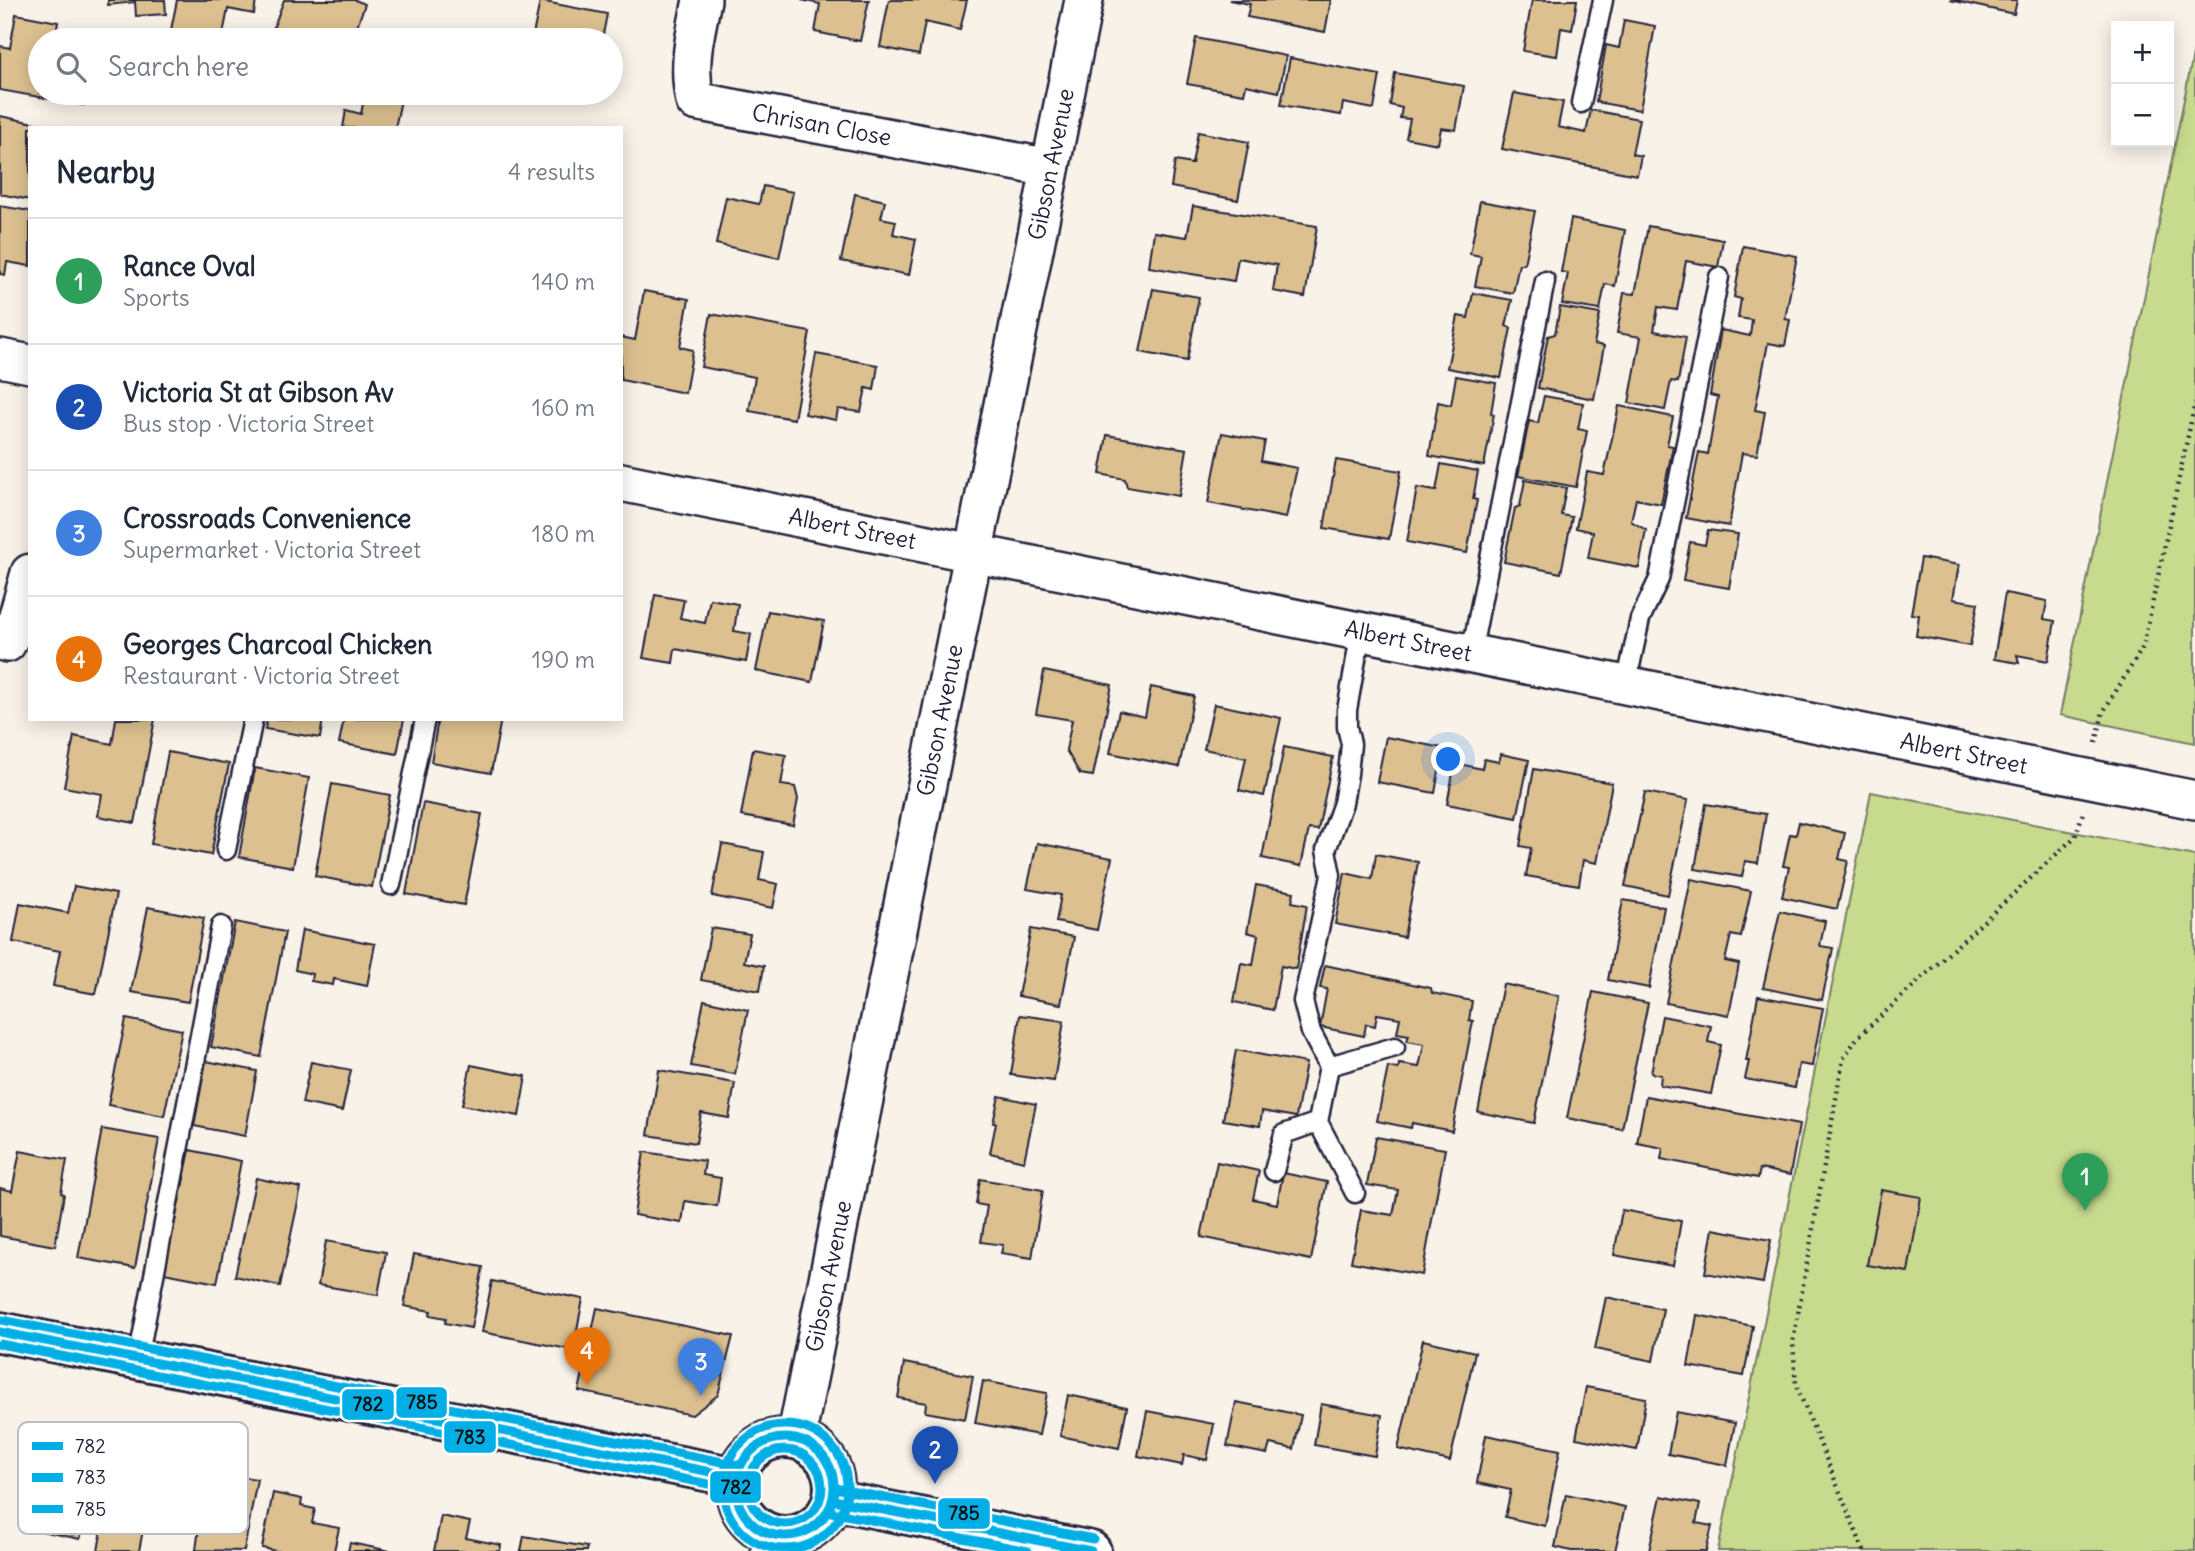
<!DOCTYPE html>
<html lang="en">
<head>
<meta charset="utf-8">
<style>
	:root { --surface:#fff; --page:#f6f6f7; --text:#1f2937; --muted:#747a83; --line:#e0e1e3; --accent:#1a73e8 }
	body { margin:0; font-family:Delius,sans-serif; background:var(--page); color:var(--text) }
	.controls { position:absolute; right:21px; top:21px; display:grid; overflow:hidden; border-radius:0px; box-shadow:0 4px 18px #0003 }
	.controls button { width:63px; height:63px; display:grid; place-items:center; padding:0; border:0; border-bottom:2px solid var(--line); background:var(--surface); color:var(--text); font:35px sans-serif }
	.you { position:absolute; left:1449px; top:760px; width:24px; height:24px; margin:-18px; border:5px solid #fff; border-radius:50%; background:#1a73e8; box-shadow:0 0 0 10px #1a73e833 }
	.badge { display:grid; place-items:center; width:46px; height:46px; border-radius:50%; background:var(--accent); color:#fff; font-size:23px; font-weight:700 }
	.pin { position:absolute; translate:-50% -58px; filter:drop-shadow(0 2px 4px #0008) }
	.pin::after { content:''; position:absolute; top:37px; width:24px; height:21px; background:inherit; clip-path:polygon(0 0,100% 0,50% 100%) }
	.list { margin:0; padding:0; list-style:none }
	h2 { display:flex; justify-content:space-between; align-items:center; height:91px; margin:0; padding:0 28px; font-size:30px }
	h2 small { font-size:23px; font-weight:400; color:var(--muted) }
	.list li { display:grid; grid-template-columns:46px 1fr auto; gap:21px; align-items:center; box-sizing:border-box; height:126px; padding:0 28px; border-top:2px solid var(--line) }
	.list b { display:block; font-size:26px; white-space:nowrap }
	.list p { margin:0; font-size:23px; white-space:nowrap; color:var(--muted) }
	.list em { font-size:23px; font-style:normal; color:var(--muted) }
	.icon { flex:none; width:38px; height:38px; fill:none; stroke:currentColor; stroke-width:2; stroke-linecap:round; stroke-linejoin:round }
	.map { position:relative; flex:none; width:2195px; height:1551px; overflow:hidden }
	.search { position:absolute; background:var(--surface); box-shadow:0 4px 18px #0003; left:28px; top:28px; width:595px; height:77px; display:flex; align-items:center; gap:18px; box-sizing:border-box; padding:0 24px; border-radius:38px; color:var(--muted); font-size:26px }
	.panel { position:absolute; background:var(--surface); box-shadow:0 4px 18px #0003; left:28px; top:126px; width:595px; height:595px; border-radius:0px }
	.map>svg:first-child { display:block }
</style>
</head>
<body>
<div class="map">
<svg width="2195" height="1551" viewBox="0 0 2195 1551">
	<rect width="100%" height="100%" fill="#f8f2e9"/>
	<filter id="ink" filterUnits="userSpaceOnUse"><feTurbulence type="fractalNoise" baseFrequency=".0143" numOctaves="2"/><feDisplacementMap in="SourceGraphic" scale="14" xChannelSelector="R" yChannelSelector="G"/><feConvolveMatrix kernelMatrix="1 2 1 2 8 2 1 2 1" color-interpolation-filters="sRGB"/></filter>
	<g filter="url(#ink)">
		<path fill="#c8da8e" stroke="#757e64" stroke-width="2" d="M2195,45V743L2060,715Z
			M1871,792L2195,856V1551H1718Z"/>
		<path fill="#dcc090" stroke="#22223b" stroke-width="2" d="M108,0H165L166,14L136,16L135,2L108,5Z
			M177,0H256L254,14L228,9L222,39L203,35L202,40L170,35Z
			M284,0H355L365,4L352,40L338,35L336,40L322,37L321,40H269Z
			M801,0H869L860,41L815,32L820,4Z
			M889,0H967L960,30L925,22L919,55L880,47Z
			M1229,0H1331L1325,32L1247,17L1250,4Z
			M1532,0H1577L1572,30L1561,28L1557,56L1523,51Z
			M1950,0H2017L2014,14Z
			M540,1L607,14L602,40L589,37L588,40H532Z
			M16,14L58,22L55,40H40V93H87L84,105L0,90V46L10,48Z
			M1624,20L1655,26L1640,110L1596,102L1606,45L1619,48Z
			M1196,38L1286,56L1279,92L1246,85L1244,94L1187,84Z
			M1290,58L1380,75L1374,109L1343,103L1341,115L1281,105Z
			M1395,73L1464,86L1456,130L1441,128L1438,144L1406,138L1410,119L1400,118L1402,108L1390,105Z
			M365,93L401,100L395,128H343L346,110L361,114Z
			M1514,93L1563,102L1558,127L1586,133L1591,110L1639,119L1632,154L1641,156L1637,175L1502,149Z
			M0,116L39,124L38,128H30V200L0,194Z
			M1198,132L1249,142L1238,200L1171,187L1175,161L1192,164Z
			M763,186L793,192L779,258L716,244L726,197L759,204Z
			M855,194L885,201L881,218L896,221L893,234L916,239L909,275L841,261Z
			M1480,201L1535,211L1524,264H1519L1513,293L1475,286L1481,256L1470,254Z
			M0,206L30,211V266L7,262L5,275L0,274Z
			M1193,206L1317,226L1305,297L1273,291L1277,265L1238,258L1234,281L1149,267L1154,232L1187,237Z
			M1571,219L1625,230L1615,286L1605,284L1600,310L1562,304L1568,273L1561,272Z
			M1648,226L1723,240L1718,267L1686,261L1677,310L1658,307L1654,331L1686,337L1678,382L1671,381L1665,410L1629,403L1641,337L1617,333L1624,293L1635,294Z
			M1743,246L1797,256L1785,319L1790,320L1785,346L1768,343L1755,410L1765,412L1757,455L1742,453L1729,526L1686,518L1699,452L1708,454L1718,397L1710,395L1721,330L1750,336L1752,320L1738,318L1741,299L1734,297Z
			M1153,289L1199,297L1187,361L1140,352Z
			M644,291L689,299L680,347L693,350L685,393L621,380V337L635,340Z
			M1473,293L1512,300L1506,326L1511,328L1501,378L1447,368L1458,316L1468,318Z
			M1560,307L1600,314L1594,344L1604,346L1594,399L1538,388L1548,336L1555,334Z
			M711,314L810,332L794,419L749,411L755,377L701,367Z
			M816,354L878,365L874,390L866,388L861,412L838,409L836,420L805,414Z
			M1456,376L1496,383L1491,413L1494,414L1484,466L1429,456L1438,402L1451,405Z
			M1544,396L1583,403L1578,429L1587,431L1576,487L1518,476L1529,421L1538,423Z
			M1619,406L1673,417L1667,445L1673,446L1661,504L1636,499L1631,521L1646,530L1639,568L1588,558L1593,532L1576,528L1587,472L1604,475Z
			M1222,433L1265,441L1261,461L1297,468L1286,518L1208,503Z
			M1107,435L1187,449L1179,496L1127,487L1125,479L1100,474Z
			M1336,460L1401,471L1389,539L1324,528Z
			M1441,464L1478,471L1473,499L1477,500L1467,553L1407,542L1417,488L1436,491Z
			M1525,480L1566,488L1561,515L1572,517L1561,573L1504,562L1515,508L1520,506Z
			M1708,530L1738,534L1729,588L1683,580L1690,542L1705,545Z
			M1921,558L1959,565L1953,599L1978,603L1970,646L1916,636L1919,615L1911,614Z
			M2005,593L2047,601L2044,619L2055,621L2048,661L2017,655L2019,663L1994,659Z
			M655,595L684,600L680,618L705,623L710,599L738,604L734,631L751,634L746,662L675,649L673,663L643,658Z
			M768,611L824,621L812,682L756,671Z
			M1044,671L1112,685L1093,776L1080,774L1066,750L1072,720L1036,714Z
			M1151,687L1194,696L1179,767L1110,753L1119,711L1145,717Z
			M1214,704L1281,718L1264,796L1239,790L1246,758L1204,749Z
			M116,719H155L135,823L98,816L102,794L64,787L74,736L112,744Z
			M267,719H323L320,738L265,729Z
			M344,719H404L397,754L339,743Z
			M438,719H501L491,773L431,762Z
			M1386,737L1443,748L1435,793L1377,782Z
			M1284,747L1333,757L1318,830L1309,829L1301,866L1262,858Z
			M753,749L786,755L781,785L795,787L798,799L793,825L741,816Z
			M168,752L229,764L211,855L151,844Z
			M1501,754L1529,760L1517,818L1447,804L1455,763L1482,769L1484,759L1499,762Z
			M255,768L309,778L293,867L239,857Z
			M1534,769L1612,783L1597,863L1583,860L1579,885L1526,876L1531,848L1520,846Z
			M332,784L390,795L372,887L315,876Z
			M1645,792L1688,800L1668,895L1625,886Z
			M423,803L482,814L464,905L406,894Z
			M1706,804L1766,814L1758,863L1745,861L1742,877L1695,869Z
			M1799,822L1845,833L1839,859L1848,861L1837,909L1782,897L1789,867L1783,866L1790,834L1796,835Z
			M1037,843L1112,858L1097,930L1056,922L1061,895L1027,889Z
			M722,844L764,852L759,880L778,884L773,908L712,896Z
			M1376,854L1418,862L1404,937L1335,924L1345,873L1372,879Z
			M1691,879L1751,891L1741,937L1731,935L1725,961L1739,964L1729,1015L1666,1003Z
			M1256,885L1294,892L1292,902L1307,905L1296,969L1281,966L1273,1010L1234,1002L1241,963L1253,965L1258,935L1247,932Z
			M74,886L116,894L96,994L53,986L60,951L13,942L20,903L68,913Z
			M1623,900L1664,907L1649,988L1608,980Z
			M148,907L204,918L188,1002L131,992Z
			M1780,911L1825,921L1820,946L1833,948L1822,1000L1763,988Z
			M235,922L285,932L261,1057L211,1047Z
			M711,928L750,934L744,962L764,966L760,991L701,980Z
			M1031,929L1074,937L1061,1004L1018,996Z
			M302,930L375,944L367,986L334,979L333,985L311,981L312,974L295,970Z
			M1325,965L1431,988L1432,993L1472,1001L1469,1020L1473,1021L1452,1131L1412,1123L1411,1128L1377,1121L1388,1067L1398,1069L1399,1064L1419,1067L1424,1044L1407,1041L1409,1035L1397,1033L1400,1018L1377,1014L1375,1026L1366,1024L1364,1036L1320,1027L1327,989L1320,988Z
			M1503,984L1559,996L1534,1123L1478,1112Z
			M1593,992L1648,1003L1622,1129L1567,1118Z
			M1758,996L1823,1008L1812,1066L1799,1064L1795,1088L1745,1079L1749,1061H1746Z
			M704,1000L748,1010L735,1074L691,1066Z
			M1020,1015L1064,1021L1054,1081L1011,1075Z
			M1662,1016L1711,1026L1708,1042L1721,1045L1711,1094L1660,1085L1661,1075L1651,1073Z
			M126,1019L182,1030L164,1116L108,1105Z
			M1236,1050L1306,1063L1296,1117L1262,1111L1260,1126L1223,1120Z
			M206,1061L257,1071L245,1136L194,1126Z
			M311,1062L351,1070L342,1111L302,1103Z
			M471,1065L526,1076L519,1116L462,1105Z
			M659,1070L735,1083L729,1118L701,1113L696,1143L648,1135Z
			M999,1096L1036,1104L1024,1161L990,1153L996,1123H993Z
			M1646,1096L1799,1125L1790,1175L1760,1169L1758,1178L1661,1159L1663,1148L1637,1143Z
			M102,1129L159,1139L135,1268L78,1258Z
			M1376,1137L1445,1149L1422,1275L1351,1262L1361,1210L1393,1215L1398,1190L1367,1185Z
			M190,1150L241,1161L217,1283L164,1273Z
			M20,1151L67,1160L61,1193L64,1194L55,1246L0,1236V1188L12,1191Z
			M644,1152L705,1161L703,1175L721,1178L717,1206L685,1201L682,1223L634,1215Z
			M1217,1162L1259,1171L1253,1199L1277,1204L1283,1173L1327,1182L1311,1260L1201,1237Z
			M256,1178L301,1188L280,1286L235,1276Z
			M980,1179L1043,1190L1032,1258L1001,1253L1003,1245L981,1242L987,1206L976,1204Z
			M1881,1190L1921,1197L1908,1272L1867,1265Z
			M1622,1210L1681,1221L1673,1266L1614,1255Z
			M1713,1229L1771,1240L1763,1283L1705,1273Z
			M326,1241L386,1252L378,1295L318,1285Z
			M414,1254L483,1267L471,1328L445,1323L446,1318L430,1315L431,1311L404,1306Z
			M492,1281L583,1299L573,1350L482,1332Z
			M1606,1297L1663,1309L1653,1361L1595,1349Z
			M597,1308L733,1336L718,1395L692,1415L579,1391Z
			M1697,1315L1753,1326L1744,1376L1688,1366Z
			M1423,1340L1475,1352L1450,1461L1398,1449Z
			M904,1363L973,1376L965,1419L925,1412L926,1403L898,1398Z
			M983,1381L1047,1393L1039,1435L975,1423Z
			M1586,1387L1646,1398L1637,1450L1576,1438Z
			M1068,1395L1127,1407L1119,1448L1060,1436Z
			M1236,1402L1301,1415L1294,1449L1270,1444L1267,1454L1227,1446Z
			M1321,1404L1382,1415L1375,1456L1314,1445Z
			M1147,1411L1214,1424L1207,1460L1184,1455L1182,1465L1138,1456Z
			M1676,1412L1735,1423L1727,1465L1668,1454Z
			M1486,1435L1560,1450L1545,1526L1505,1517L1511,1490L1477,1483Z
			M47,1445L97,1455L80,1539L22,1527L38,1450L45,1451Z
			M223,1474L257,1479L244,1551L196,1550L199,1528H195L201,1495L207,1496L210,1481L221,1483Z
			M273,1493L302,1499L301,1506L315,1509L312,1523L339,1528L334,1551H276L262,1548Z
			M1566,1494L1625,1507L1615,1551H1571L1555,1547Z
			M1661,1496L1700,1504L1696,1523L1712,1526L1706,1551H1649Z
			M441,1516L470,1522L466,1538L501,1545L500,1551H434Z
			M104,1517L144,1525L139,1551H98Z
			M524,1536L587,1547L586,1551H521Z
			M350,1543L391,1551H348Z"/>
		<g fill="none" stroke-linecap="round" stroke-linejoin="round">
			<g stroke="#22223b" stroke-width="23">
				<path id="service" d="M1581,103L1603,0
					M1471,654L1545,281
					M1626,685L1640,619L1659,579L1719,277
					M226,850L253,719
					M391,885L425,719
					M1329,1066L1395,1047
					M1274,1171L1284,1134L1318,1122
					M1355,1193L1318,1122L1329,1066L1311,1032L1303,1001L1331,875L1326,850L1343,803L1348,774L1351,744L1347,727V710L1361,631
					M138,1359L221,926"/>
			</g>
			<g stroke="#22223b" stroke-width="42">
				<g id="minor">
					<path id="s1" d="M702,0C695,36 687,64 695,101L1050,168"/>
					<path d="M0,358L30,364"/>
					<path id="s2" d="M621,482L2195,800"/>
					<path d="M7,643L17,620L30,573"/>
					<path id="s3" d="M796,1439L1084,0"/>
					<path d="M770,1551L773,1536"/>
				</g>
			</g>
			<g stroke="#22223b" stroke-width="44">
				<path id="tertiary" d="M0,1332L736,1477
					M736 1487a49 49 0 1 1 98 0a49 49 0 1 1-98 0Z
					M833,1500L1091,1551"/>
			</g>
			<path stroke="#22223b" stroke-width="4.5" stroke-dasharray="2 5" stroke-linecap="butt" d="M2096,743L2103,712L2143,647L2195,403
				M1864,1551L1796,1385L1793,1342L1843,1059L1857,1038L2075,837L2083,813"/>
			<use href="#service" stroke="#fff" stroke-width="18"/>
			<use href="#minor" stroke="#fff" stroke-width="37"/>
			<use href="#tertiary" stroke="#fff" stroke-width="38"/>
			<g stroke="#fff" stroke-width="14">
				<path id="bus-1" d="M0,1332L736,1477
					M736 1487a49 49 0 1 1 98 0a49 49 0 1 1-98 0Z
					M833,1500L1091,1551"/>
			</g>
			<g stroke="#fff" stroke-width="14">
				<path id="bus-2" d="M0,1344L734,1489
					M723 1487a62 62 0 1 1 124 0a62 62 0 1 1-124 0Z
					M831,1512L1028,1551"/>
			</g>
			<g stroke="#fff" stroke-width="14">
				<path id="bus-3" d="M2,1320L738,1465
					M748 1487a37 37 0 1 1 74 0a37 37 0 1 1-74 0Z
					M835,1488L1093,1539"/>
			</g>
			<use href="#bus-1" stroke="#02aee6" stroke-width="9"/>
			<use href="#bus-2" stroke="#02aee6" stroke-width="9"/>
			<use href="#bus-3" stroke="#02aee6" stroke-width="9"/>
		</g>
	</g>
	<g text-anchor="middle" stroke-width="5" stroke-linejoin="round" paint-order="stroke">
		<g font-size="23" fill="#22223b" stroke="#fff">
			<text dy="8" stroke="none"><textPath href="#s1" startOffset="231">Chrisan Close</textPath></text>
			<text dy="8" stroke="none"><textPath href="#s3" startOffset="1300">Gibson Avenue</textPath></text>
			<text dy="8" stroke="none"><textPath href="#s2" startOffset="236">Albert Street</textPath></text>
			<text dy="8" stroke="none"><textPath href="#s2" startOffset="803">Albert Street</textPath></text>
			<text dy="8" stroke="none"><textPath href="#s3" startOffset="733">Gibson Avenue</textPath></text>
			<text dy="8" stroke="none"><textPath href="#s2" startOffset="1370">Albert Street</textPath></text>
			<text dy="8" stroke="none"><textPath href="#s3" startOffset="166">Gibson Avenue</textPath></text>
		</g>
	</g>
	<rect x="18" y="1422" width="230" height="112" rx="10" fill="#fff" stroke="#bdbdc4" stroke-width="2"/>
	<rect x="32" y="1442" width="31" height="8" fill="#02aee6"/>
	<rect x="32" y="1473" width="31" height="9" fill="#02aee6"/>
	<rect x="32" y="1505" width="31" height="8" fill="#02aee6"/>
	<g font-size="19" fill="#22223b">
		<text x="75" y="1453">782</text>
		<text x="75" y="1484">783</text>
		<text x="75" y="1516">785</text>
	</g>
	<g stroke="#fff" stroke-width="2.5">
		<rect x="395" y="1386" width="53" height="33" rx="7" fill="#02aee6"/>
		<rect x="341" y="1388" width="54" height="33" rx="7" fill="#02aee6"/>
		<rect x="443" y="1420" width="54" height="34" rx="7" fill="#02aee6"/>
		<rect x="709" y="1470" width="53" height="34" rx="7" fill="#02aee6"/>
		<rect x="937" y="1497" width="54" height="33" rx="7" fill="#02aee6"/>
	</g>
	<g font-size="19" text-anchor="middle" font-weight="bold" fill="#111">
		<text x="422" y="1409">785</text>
		<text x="368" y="1411">782</text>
		<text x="470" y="1444">783</text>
		<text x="736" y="1494">782</text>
		<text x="964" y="1520">785</text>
	</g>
</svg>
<div class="controls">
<button>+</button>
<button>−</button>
</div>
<div class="you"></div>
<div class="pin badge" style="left:2085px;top:1211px;background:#2e9e5b">1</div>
<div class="pin badge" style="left:935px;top:1484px;background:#1a4fb4">2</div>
<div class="pin badge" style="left:701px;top:1396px;background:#3f7fe0">3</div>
<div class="pin badge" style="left:587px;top:1385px;background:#e8710a">4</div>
<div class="search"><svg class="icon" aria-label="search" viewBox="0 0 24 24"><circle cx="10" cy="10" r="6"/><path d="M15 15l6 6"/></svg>Search here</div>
<section class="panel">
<h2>Nearby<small>4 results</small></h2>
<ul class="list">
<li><span class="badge" style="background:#2e9e5b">1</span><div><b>Rance Oval</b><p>Sports</p></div><em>140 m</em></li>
<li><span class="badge" style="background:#1a4fb4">2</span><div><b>Victoria St at Gibson Av</b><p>Bus stop · Victoria Street</p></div><em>160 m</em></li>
<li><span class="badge" style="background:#3f7fe0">3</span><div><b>Crossroads Convenience</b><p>Supermarket · Victoria Street</p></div><em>180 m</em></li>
<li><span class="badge" style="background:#e8710a">4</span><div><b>Georges Charcoal Chicken</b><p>Restaurant · Victoria Street</p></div><em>190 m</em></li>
</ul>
</section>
</div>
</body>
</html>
